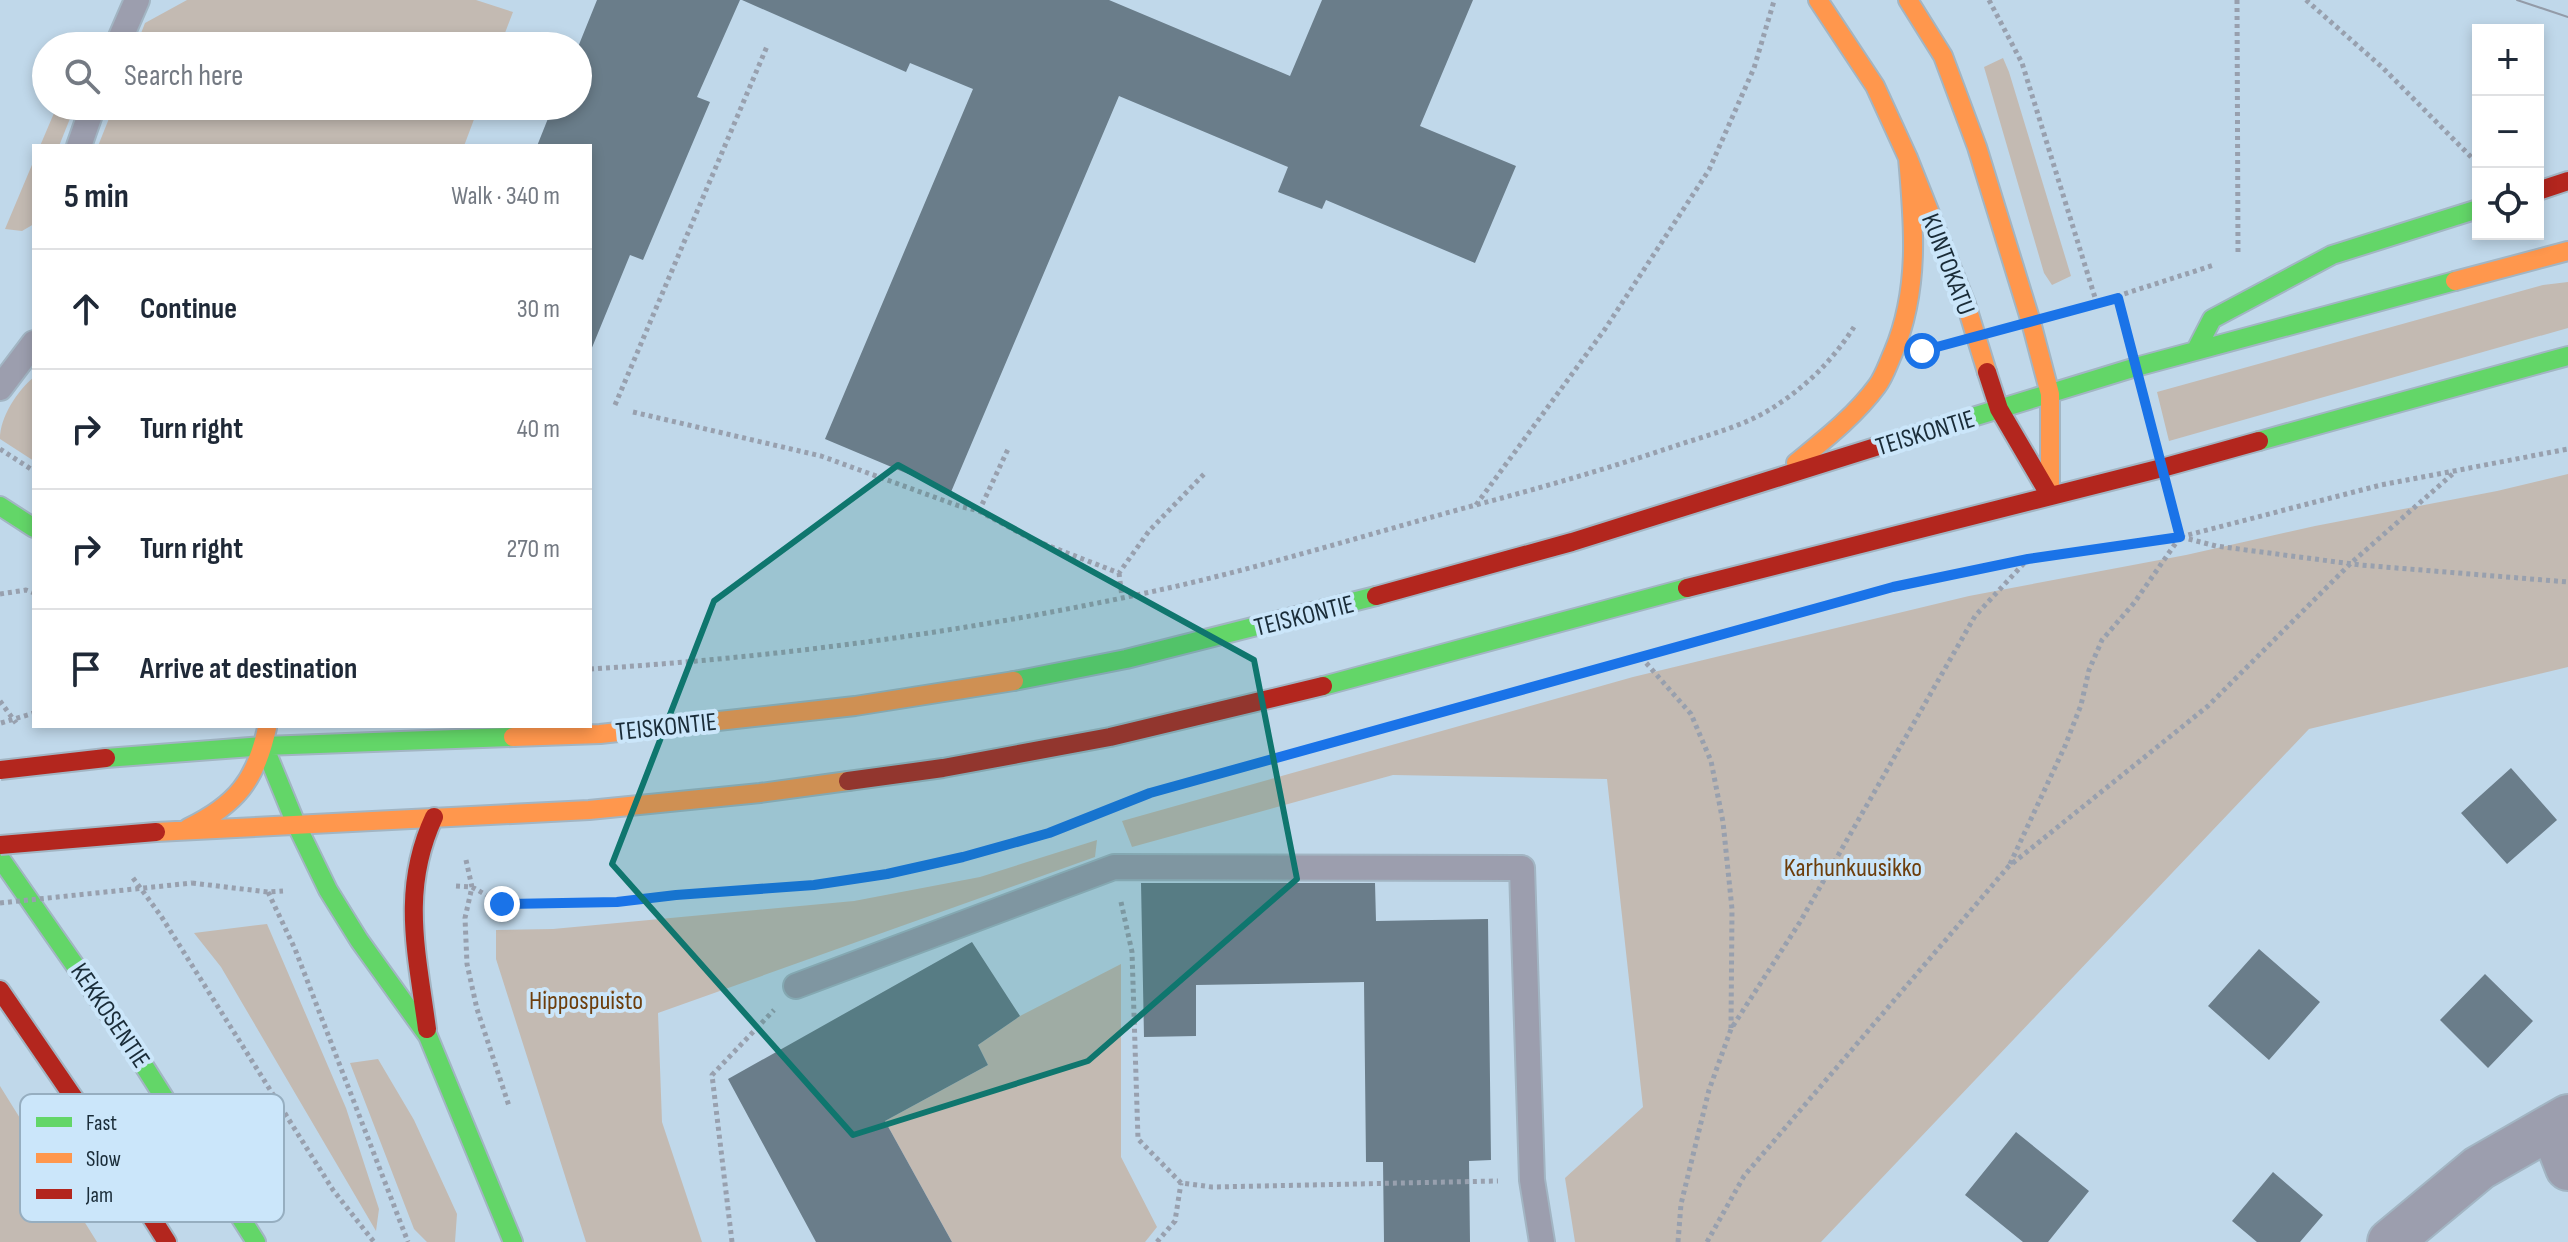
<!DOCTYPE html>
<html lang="en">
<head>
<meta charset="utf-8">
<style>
	:root { --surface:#fff; --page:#f6f6f7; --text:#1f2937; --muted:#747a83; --line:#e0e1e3 }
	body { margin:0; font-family:"Sofia Sans Condensed",sans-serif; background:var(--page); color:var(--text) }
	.controls { position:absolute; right:24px; top:24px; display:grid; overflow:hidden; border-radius:0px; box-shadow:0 4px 12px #0003 }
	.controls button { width:72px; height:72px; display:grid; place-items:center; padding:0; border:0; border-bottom:2px solid var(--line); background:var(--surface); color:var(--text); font:40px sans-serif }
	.stop { position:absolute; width:24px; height:24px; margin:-18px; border:6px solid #1a73e8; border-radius:50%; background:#fff }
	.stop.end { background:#1a73e8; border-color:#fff; box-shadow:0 2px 8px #0008 }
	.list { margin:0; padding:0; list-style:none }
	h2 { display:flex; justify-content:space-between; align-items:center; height:104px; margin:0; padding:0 32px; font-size:34px }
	h2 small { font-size:26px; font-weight:400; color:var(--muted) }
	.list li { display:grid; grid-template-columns:52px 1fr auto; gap:24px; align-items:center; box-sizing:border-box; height:120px; padding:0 32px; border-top:2px solid var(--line) }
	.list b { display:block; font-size:30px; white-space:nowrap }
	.list em { font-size:26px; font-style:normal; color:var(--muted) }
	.icon { flex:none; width:44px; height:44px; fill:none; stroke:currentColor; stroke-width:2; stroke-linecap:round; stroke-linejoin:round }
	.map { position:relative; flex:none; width:2568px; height:1242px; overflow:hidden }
	.search { position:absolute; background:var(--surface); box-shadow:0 4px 12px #0003; left:32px; top:32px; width:560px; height:88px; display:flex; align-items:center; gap:20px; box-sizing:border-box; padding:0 28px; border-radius:44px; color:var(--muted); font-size:30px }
	.panel { position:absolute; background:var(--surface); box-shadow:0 4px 12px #0003; left:32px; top:144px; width:560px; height:584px; border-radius:0px }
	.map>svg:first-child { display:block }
</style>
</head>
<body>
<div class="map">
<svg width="2568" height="1242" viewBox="0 0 2568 1242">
	<rect width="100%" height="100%" fill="#c0d8ea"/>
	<path fill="#c3bab2" d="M187,0H476L513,12L500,46H136L145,23Z
		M2003,58L2009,72L2071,276L2052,285L2044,273L1984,67Z
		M57,106H75L59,146H40Z
		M114,106H479L464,146H98Z
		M34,160V224L22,231L5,229Z
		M2568,282V328L2169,441L2157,392L2543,285Z
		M34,377V461L0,439C0,417 17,391 34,377Z
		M2568,474V667L2309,729L1821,1242H1575L1565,1178L1643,1107L1607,779L1393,775L1132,847L1122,821L1633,677L1969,596L2186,555L2315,526L2497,491Z
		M1097,840L1095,857L658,1013L662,1122L702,1242H586L496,959V930L553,929L854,901L980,877Z
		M267,924L346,1108L379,1209L376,1231L221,967L194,933Z
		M1121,964V1157L1157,1227L1145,1242H952L885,1121L988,1065L978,1045L1020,1016Z
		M378,1059L414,1120L457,1214L455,1242H427L414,1229L350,1063Z
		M0,1086L97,1242H0Z"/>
	<path fill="#6a7d8a" d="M597,0H740L697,97L710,102L643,260L630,255L591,350L590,146H537L553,106H578V47Z
		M742,0H1109L1290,76L1322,0H1473L1420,126L1516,166L1475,263L1326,200L1322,209L1278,192L1288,167L1119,96L951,492L825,439L973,89L910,63L906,72Z
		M2511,768L2557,820L2507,864L2461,813Z
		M1141,883H1375L1376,921L1488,919L1491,1160L1469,1161L1470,1242H1384L1383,1162H1366L1364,982L1196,985V1036L1144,1037Z
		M972,942L1020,1016L978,1045L988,1065L885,1121L952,1242H816L728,1079Z
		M2259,949L2320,1002L2269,1060L2208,1006Z
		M2485,974L2533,1021L2488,1068L2440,1020Z
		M2016,1132L2089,1191L2048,1242H2023L1965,1195Z
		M2273,1172L2323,1215L2300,1242H2257L2232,1221Z"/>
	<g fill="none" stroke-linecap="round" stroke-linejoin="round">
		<g stroke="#a2b5c3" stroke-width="28">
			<path id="lane" d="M117,46L137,0
				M79,146L93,106
				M0,388L34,343
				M796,986L1114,867L1522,868L1532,1180L1542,1242"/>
		</g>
		<g stroke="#a2b5c3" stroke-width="48">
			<path id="street" d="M2552,1127L2568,1168
				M2390,1242L2479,1168L2568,1117"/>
		</g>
		<g stroke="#a2b5c3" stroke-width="22">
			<path id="fast" d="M2196,350L2212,319L2332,255L2478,209
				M1901,439L2136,367L2455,281
				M2259,441L2568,356
				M0,506L34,528
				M1014,681L1126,659L1376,596
				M1323,686L1687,588
				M264,746L296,824L328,890L359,940L428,1036L513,1242
				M106,758L264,746L513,737
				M0,858L132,1047L256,1242"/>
		</g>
		<g stroke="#a2b5c3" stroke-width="22">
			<path id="slow" d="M1818,0L1875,86L1908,158L1966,304L1987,372
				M1908,0L1943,56L1977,147L2031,322L2050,394V495
				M2455,281L2568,251
				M1796,463C1824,440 1855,416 1877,386C1884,377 1888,364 1893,353C1920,290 1914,224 1908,158
				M513,737L600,734L855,706L1014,681
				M188,828C236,805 256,780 267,728
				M156,832L589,810L760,793L848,781"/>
		</g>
		<g stroke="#a2b5c3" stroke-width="22">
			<path id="jam" d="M2538,191L2568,181
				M1987,372L1999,409L2050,496
				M1687,588L2162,468L2259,441
				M1376,596L1572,542L1901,439
				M848,781L943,768L1110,737L1323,686
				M0,990L100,1136L167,1242
				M427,1029C417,953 400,890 434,817"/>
		</g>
		<path stroke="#98a0ae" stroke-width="5" stroke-dasharray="4 4" stroke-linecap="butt" d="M1989,0L2022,63L2097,304
			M2237,0L2238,255
			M2306,0L2383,68L2478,164
			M2118,298L2125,328
			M2071,311L2214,265
			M615,405L768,44
			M2146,407L2151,428
			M633,412L821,456L959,506L979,511L1009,447
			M0,449L34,471
			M1476,505L1605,329L1709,170L1754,68L1774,1
			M979,511L1031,539L1119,573L1149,531L1206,472
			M2181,537L2216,546L2360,565L2568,582
			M1119,573L1122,597
			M0,594L26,590L34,593
			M1641,657L1691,714L1711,761L1723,822L1732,909L1731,1028
			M590,669C786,657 981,630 1173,587C1277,563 1379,531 1483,503C1548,486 1612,467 1675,446C1711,434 1749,425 1780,403C1811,382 1834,358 1854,327
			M0,701L16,723
			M466,860L472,887L465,918L467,964L477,1009L509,1106
			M2010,864L2065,746L2081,705L2089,670L2102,640L2134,603L2180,537L2172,508
			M133,878L161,916L333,1190L374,1242
			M192,883L268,892L283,891
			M456,886L472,887L502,904L617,902L814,885L887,874L963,857L1049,833L1150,793L1893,587L2028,559L2180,537L2381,485L2568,449
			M268,892L295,949L408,1242
			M1121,902L1132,952L1138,1139L1181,1183L1212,1187L1498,1181
			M732,1242L712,1075L774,1010
			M1157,1242L1175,1221L1181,1183
			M1678,1242L1681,1204L1709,1090L1731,1029L1800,922L1975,616L2028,559
			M1707,1242L1744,1176L2008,867L2208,706L2351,563L2456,471"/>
		<use href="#lane" stroke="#9c9eae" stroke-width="24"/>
		<use href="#street" stroke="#9c9eae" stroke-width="44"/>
		<use href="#fast" stroke="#63d668" stroke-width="18"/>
		<use href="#slow" stroke="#ff974d" stroke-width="18"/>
		<use href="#jam" stroke="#b3261e" stroke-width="18"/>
		<path stroke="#939ba8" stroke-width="2" d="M2517,0L2568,17"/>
		<g stroke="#a2b5c3" stroke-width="22" stroke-linecap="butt">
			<path id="jam-bridge" d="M0,770L106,758
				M0,845L156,832"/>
		</g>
		<path stroke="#98a0ae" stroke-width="5" stroke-dasharray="4 4" stroke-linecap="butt" d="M1,723L34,713
			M0,903L192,883"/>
		<use href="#jam-bridge" stroke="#b3261e" stroke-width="18"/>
	</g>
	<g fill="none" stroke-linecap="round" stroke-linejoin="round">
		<path stroke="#1a73e8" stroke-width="10" d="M502,904L617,902L676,895L814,885L887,874L963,857L1049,833L1150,793L1893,587L2028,559L2180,537L2118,298L1922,351"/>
	</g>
	<path fill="#0f766e" fill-opacity="0.2" stroke="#0f766e" stroke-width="6" stroke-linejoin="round" d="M898,465L1254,660L1297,879L1088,1061L853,1135L612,864L714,601Z"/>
	<g text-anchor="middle" stroke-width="8" stroke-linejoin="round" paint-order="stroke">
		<g font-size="26" fill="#1a2c38" stroke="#cbe6fa">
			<text transform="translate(1949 264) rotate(69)" y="9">KUNTOKATU</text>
			<text transform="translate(1925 432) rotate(-17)" y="9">TEISKONTIE</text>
			<text transform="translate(1304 615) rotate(-14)" y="9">TEISKONTIE</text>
			<text transform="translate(666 726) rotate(-6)" y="9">TEISKONTIE</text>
			<text transform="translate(111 1015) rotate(56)" y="9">KEKKOSENTIE</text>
		</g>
		<g font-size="26" fill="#6d3e0c" stroke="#cbe6fa">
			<text x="1853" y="876">Karhunkuusikko</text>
			<text x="586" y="1009">Hippospuisto</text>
		</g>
	</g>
	<rect x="20" y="1094" width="264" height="128" rx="12" fill="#cbe6fa" stroke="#96aec0" stroke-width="2"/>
	<rect x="36" y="1117" width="36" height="10" fill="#63d668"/>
	<rect x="36" y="1153" width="36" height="10" fill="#ff974d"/>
	<rect x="36" y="1189" width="36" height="10" fill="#b3261e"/>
	<g font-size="22" fill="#1a2c38">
		<text x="86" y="1130">Fast</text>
		<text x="86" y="1166">Slow</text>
		<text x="86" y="1202">Jam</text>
	</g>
</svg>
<div class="controls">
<button>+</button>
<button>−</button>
<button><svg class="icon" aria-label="locate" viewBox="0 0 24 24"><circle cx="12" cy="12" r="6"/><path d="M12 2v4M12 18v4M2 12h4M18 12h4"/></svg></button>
</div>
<div class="stop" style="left:1922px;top:351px"></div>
<div class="stop end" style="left:502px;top:904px"></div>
<div class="search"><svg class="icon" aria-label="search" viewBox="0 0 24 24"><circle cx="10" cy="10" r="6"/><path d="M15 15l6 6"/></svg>Search here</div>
<section class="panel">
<h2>5 min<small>Walk · 340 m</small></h2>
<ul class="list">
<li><svg class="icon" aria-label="ahead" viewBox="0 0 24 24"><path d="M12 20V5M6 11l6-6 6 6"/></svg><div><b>Continue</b></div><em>30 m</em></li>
<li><svg class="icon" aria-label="right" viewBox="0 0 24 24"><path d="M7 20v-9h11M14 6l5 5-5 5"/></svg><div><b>Turn right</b></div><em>40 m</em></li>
<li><svg class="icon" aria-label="right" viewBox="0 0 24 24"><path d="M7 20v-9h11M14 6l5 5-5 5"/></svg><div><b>Turn right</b></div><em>270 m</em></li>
<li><svg class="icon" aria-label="arrive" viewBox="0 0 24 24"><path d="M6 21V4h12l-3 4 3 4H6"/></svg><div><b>Arrive at destination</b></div></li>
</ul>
</section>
</div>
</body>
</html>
